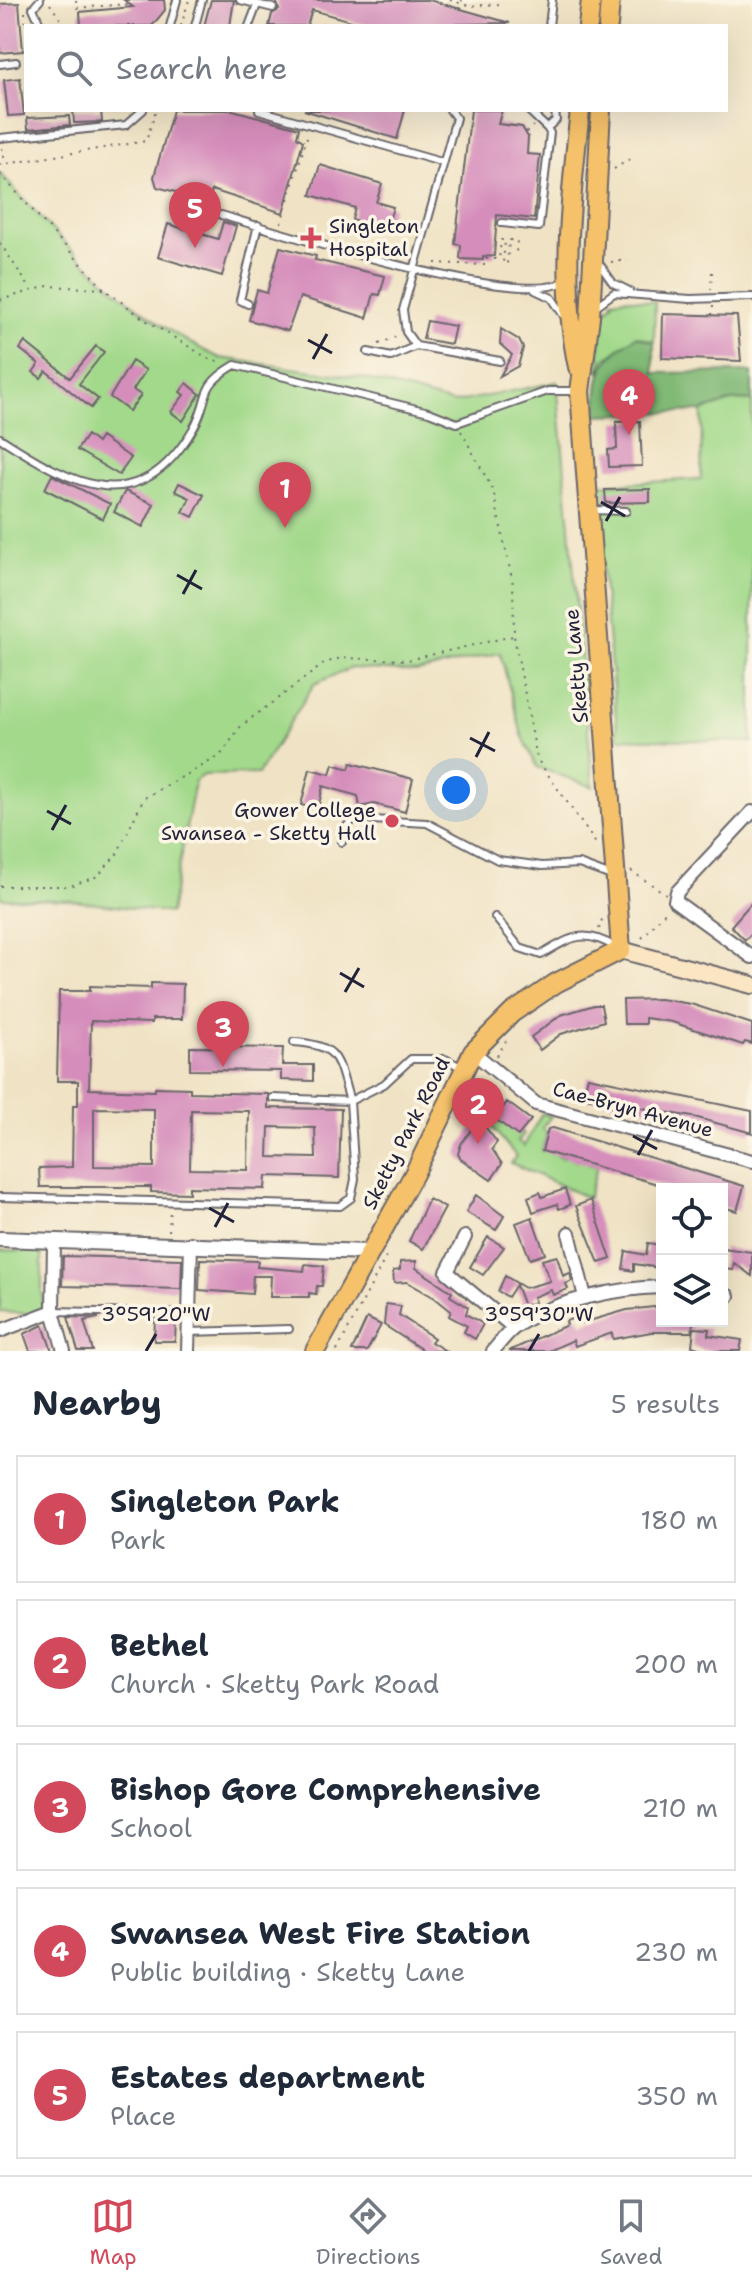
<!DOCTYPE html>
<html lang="en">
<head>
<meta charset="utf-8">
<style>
	:root { --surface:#fff; --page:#f2f2f3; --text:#1f2937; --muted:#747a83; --line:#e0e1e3; --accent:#d1495b }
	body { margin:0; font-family:"Shantell Sans",sans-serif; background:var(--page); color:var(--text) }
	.controls { position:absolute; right:24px; bottom:24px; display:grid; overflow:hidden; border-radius:0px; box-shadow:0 8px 32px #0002 }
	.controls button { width:72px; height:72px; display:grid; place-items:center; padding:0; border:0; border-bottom:2px solid var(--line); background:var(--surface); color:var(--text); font:40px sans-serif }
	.you { position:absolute; left:456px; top:790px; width:28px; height:28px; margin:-20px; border:6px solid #fff; border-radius:50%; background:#1a73e8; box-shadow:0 0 0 12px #1a73e833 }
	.badge { display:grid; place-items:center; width:52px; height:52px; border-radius:50%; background:var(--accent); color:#fff; font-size:26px; font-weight:700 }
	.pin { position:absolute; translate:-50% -66px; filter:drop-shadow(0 2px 4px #0008) }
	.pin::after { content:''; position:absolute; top:42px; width:28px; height:24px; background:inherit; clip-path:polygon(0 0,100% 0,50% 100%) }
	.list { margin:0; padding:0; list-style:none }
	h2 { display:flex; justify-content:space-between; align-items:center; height:104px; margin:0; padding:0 32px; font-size:34px }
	h2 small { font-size:26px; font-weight:400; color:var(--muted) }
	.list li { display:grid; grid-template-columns:52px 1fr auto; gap:24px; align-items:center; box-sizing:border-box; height:128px; margin:0 16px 16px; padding:0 16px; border:2px solid var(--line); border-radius:0px }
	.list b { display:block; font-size:30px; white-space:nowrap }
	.list p { margin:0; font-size:26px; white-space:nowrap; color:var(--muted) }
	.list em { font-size:26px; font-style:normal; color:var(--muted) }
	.icon { flex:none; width:44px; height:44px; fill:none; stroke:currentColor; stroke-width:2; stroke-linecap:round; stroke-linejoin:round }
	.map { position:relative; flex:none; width:752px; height:1351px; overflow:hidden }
	.search { position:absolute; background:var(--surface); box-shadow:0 8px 32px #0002; left:24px; right:24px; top:24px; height:88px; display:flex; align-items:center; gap:20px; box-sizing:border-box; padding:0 28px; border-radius:0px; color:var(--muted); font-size:30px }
	.sheet { height:824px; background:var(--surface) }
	nav { display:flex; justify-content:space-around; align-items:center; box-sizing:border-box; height:112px; border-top:2px solid var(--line); background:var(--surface); font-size:22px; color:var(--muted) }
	nav a { display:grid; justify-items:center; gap:4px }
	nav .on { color:var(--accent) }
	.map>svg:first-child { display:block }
</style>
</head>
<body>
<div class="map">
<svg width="752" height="1351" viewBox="0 0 752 1351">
	<rect width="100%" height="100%" fill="#fcf5e5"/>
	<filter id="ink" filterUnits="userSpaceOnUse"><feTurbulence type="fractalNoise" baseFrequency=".0125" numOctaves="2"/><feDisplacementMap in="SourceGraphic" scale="16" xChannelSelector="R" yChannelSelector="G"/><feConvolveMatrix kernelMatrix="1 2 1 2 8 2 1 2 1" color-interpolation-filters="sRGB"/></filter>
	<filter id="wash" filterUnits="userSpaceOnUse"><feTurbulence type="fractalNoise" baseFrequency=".006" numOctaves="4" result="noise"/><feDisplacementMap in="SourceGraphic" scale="32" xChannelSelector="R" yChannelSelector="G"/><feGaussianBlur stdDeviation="1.8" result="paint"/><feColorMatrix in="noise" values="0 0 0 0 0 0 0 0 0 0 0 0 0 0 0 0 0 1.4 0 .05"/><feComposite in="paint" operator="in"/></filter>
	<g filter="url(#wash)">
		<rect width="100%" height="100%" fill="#f0e3c5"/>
		<path fill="#a2d98a" stroke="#627e62" stroke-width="2" d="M0,173C60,241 135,320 220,358L363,378L453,403L557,382L593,787L537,767L522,735L500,653L417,672L351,668L314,684L258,774L203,775L195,781L170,913L67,900L0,898Z
			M626,298L655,302L654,342L636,336L605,359L599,373L601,315L613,303L612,300Z
			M735,400L752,401V742L618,738L594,485L701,479L702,411Z
			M542,1113L551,1116L542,1128L547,1132L542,1151L560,1149L558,1156L564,1158L566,1150L569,1158L577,1161L590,1158L589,1164L595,1166L600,1157L588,1198L511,1163L516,1156L483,1116L492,1123L498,1114L524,1134L518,1141L524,1146Z
			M0,1250L42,1251V1310L30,1314L0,1312Z"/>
		<path fill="#81b976" stroke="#526e58" stroke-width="2" d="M636,336L654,342V373L752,372V401L735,400L702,411L596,415C599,372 598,361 636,336Z"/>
		<g id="blocks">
			<path fill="#d58dbb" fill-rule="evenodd" d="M124,0H164L165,10L152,26H81L80,12L133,7Z
				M211,0H234L230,26H204Z
				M276,0H429L510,23L369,26L312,10L307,26H269L272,14L279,10Z
				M19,3L23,51L0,53V4Z
				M20,78L24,115L8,116L4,80Z
				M73,110H101L102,122L74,123Z
				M173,110H233L299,128L297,137L303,141L283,213L212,190L209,201L157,187L154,177Z
				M304,110H405L397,139Z
				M471,110H502L498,124L522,127L528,137L527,154L540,155L534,219L497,215L494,256L483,257V260L460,259L461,245L455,244Z
				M69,116L70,125L28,129L27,118Z
				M320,165L382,184L376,202L393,207L386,231L352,220L355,208L311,195Z
				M223,222L236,226L222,276L158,257L168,224L218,239Z
				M280,247L316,256L315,260L385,276L380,295L374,294L367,318L300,297L288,331L249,320L257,290L267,293Z
				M663,314L737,316L741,361L662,358Z
				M427,321L455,326L451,344L423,339Z
				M501,329L519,340L523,348L518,366L500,376L512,355L500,344Z
				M25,342L70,378L96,346L104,352L79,384L98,399L91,408L46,371L41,378L33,372L39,364L20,349Z
				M132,361L146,370L133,390L141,395L129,411L110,397Z
				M187,383L200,394L183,421L171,412L184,395L180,392Z
				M640,421L642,466L609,467L608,450L617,449L616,422Z
				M87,435L97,443L101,437L131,458L119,475L77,450Z
				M52,475L110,504L103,519L45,489Z
				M179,483L204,495L193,517L183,512L190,498L175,491Z
				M650,489V502L606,503L605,490Z
				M125,491L154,504L143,527L114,512Z
				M351,763L413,779L405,812L374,804L360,807L358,796L323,786L318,809L301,805L310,769L330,774L333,764L349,769Z
				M752,902V933L745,940L731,926Z
				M151,983L183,984L182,1019H152V1023L91,1021L89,1089L155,1091V1087L190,1088V1092L268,1094V1108L341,1109L339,1178L266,1176L265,1189L189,1187V1193L151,1192V1187H40L39,1168L72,1167L73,1105H78V1081H57L59,991H90V986L151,988ZM94,1108L154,1109V1167L94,1166ZM191,1110L249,1111L248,1170L190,1169ZM269,1127L315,1128L316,1158L268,1157Z
				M660,999L691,1004L752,1024V1044L745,1042L743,1045L672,1022L645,1018V1024H624L623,1000Z
				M594,1005H601L604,1021L561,1034L540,1050L531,1037L561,1015Z
				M190,1047L283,1048L282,1065H313V1081L281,1080V1071L190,1070Z
				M588,1077L752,1111V1133L698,1118L586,1098L582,1096Z
				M507,1102L531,1120L518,1136L495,1119Z
				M479,1119L497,1142L492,1149L502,1164L491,1180L461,1159L458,1154L461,1144Z
				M553,1128L744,1186L737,1211L722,1207V1189H675L542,1151L548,1129Z
				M565,1189L570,1205L559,1209L557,1204L533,1212L528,1197L540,1192L542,1197Z
				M476,1195L504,1216L496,1230L466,1212Z
				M429,1199L445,1208L423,1249L409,1241Z
				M591,1200L611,1259L599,1263L576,1206Z
				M532,1217L545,1254L530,1259L516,1223Z
				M488,1237L504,1247L483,1275L470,1267Z
				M648,1243L662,1245L660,1268L634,1264V1271L623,1269L626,1251L646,1255Z
				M723,1248L752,1252V1276L734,1263L733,1270L722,1269Z
				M63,1256L182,1259L181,1289L62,1286Z
				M557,1256L563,1276L570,1273L572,1281L566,1284L568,1289L553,1295L551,1290L533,1297L535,1302L524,1306L516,1285L508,1297L498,1291L505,1276L525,1288L550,1281L542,1260Z
				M200,1259L258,1261L257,1267L304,1271L305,1264L324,1266L322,1286H317L316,1294L309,1293V1297H270L271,1276H253L252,1294L199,1290Z
				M416,1261V1268L452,1292L450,1296L468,1307L466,1314L483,1324L475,1339L464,1332L467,1326L449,1316L451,1311L435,1298L407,1282L394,1283L393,1271L400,1270V1262Z
				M386,1304L401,1306L399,1315L434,1338L431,1342L446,1351H424L384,1325Z
				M662,1306V1321H693L692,1332H651L613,1339L612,1333L575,1346L573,1340L549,1351H509L567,1325L566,1321L579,1316L582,1323L627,1310Z
				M68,1317L99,1318L84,1321L93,1351H78Z
				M367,1318L381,1325L367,1351H352Z
				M155,1319L176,1320L175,1341H154Z
				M43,1325L52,1351H30L24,1334Z
				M694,1328L709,1329L708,1335L742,1340L740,1351H708L692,1346Z"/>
		</g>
	</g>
	<g filter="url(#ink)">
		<use href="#blocks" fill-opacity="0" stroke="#6a666b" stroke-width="2"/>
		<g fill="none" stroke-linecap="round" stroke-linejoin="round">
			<g stroke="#6a666b" stroke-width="10">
				<path id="service" d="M40,0L33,8L41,26
					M240,0L273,8
					M170,26L177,0
					M195,26L202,0
					M249,26L257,5
					M549,26L552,0
					M0,64L16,62
					M259,110L441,162
					M450,110L456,118L403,310L406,332L416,346L500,361
					M528,110L547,128L556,120L555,110
					M0,138L126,125L143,110
					M221,215C275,231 528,312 566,280
					M502,223L539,227L550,133L547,128
					M598,262L613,283L629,291
					M535,290L552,298L564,316
					M248,304L240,300L258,225
					M596,306L614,293L690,299L752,297
					M368,352L391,357L416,346
					M0,438C73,485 138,522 193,429C212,396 196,388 235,365L429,412L457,423L548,391H576
					M590,510L626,511
					M342,842L343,830L354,819L427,823L498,860L542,866L579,864L614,877
					M495,917L520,948L541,955C571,937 584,928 615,947
					M273,1098L350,1101C337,1061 342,1045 294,1042
					M0,1197L340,1206L351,1198L355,1179L350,1101L384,1084L411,1059H445L463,1068
					M53,1311L189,1314
					M189,1332L289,1329"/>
			</g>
			<g stroke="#6a666b" stroke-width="16">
				<path id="minor" d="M752,812L677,892L675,901L752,957
					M473,1052L536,1104L752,1161
					M569,1233L585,1297
					M465,1237L447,1272L514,1328
					M54,1242L53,1311L64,1351
					M722,1295L728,1296
					M0,1331L53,1311
					M188,1351L191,1243
					M493,1351C499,1344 506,1334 514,1328C549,1301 619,1288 662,1287"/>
			</g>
			<g stroke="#6a666b" stroke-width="18">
				<path id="tertiary" d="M0,1239L368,1252"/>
			</g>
			<g stroke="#6a666b" stroke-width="20">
				<path id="secondary" d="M621,950L752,985"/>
			</g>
			<g stroke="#6a666b" stroke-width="22">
				<path id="primary" d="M588,26L591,0
					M608,26L610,0
					M578,367C560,284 571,194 580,110
					M315,1351L414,1174L473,1052L512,1013L556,983L621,950L580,391L590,317L601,110"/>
			</g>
			<path stroke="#6a666b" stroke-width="2" stroke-dasharray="2 6" stroke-linecap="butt" d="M76,0L77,8L127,4L130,0
				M450,0L469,6L501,4L500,0
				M50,4L65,26
				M459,9L462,0
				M25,12L26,28
				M181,26L189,0
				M526,132L533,126
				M2,148L5,162
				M0,165L146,141L156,110
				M614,169L630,159
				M0,174L104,289L144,319L209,359L222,362
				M281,223L308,134
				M0,243L30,288
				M611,262L627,260
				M435,263L485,265L486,259H499L501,240H505L503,263L507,264L509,240L517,241L516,253
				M711,290L712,271
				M0,300L48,286L104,289
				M712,315L713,306
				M379,344L398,336
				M461,431L493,490L513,584L514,636L537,759L597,845
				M631,871L666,894
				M0,886H70L98,876L117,854L144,798L220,756L241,726L325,663L341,658L408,660L513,636
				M599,929L603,916
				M642,938L668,909
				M497,1056L506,1041
				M169,1231L170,1209
				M337,1351L388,1253"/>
			<use href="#service" stroke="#fff" stroke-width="6"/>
			<use href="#minor" stroke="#fff" stroke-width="12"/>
			<use href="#tertiary" stroke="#fff" stroke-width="14"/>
			<use href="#secondary" stroke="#fbe6c4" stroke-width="16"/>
			<use href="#primary" stroke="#f5c16b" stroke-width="18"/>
		</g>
	</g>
	<path fill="none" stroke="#22223b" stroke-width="3" d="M308,340L332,353M313,359L327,334M601,502L625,516M606,521L620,497M177,575L202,589M183,594L196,570M470,738L495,751M476,757L489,732M47,811L71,824M52,830L66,805M340,973L364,987M345,992L359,968M633,1136L657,1149M638,1155L652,1130M209,1208L234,1222M215,1227L228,1203M146,1351L156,1334M529,1351L539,1334"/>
	<g fill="#d1495b" stroke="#fcf5e5" stroke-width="3">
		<path d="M307 226h8v8h8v8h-8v8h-8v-8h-8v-8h8z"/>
		<circle cx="392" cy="821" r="8"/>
	</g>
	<g text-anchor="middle" stroke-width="7" stroke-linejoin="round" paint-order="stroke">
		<g font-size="20" fill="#22223b" stroke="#fcf5e5" text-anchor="start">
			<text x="329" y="233">Singleton<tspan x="329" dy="23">Hospital</tspan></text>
			<text x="376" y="817" text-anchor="end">Gower College<tspan x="376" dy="23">Swansea - Sketty Hall</tspan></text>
		</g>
		<g font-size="20" fill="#22223b" stroke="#fcf5e5">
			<text transform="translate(576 666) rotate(-95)" y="7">Sketty Lane</text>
			<text transform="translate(633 1109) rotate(15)" y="7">Cae-Bryn Avenue</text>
			<text transform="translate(406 1133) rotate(-63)" y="7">Sketty Park Road</text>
		</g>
	</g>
	<g font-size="20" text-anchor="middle" fill="#22223b" stroke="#fcf5e5" stroke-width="7" stroke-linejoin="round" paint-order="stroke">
		<text x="156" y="1321">3°59'20"W</text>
		<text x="539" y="1321">3°59'30"W</text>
	</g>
</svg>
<div class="controls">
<button><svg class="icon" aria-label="locate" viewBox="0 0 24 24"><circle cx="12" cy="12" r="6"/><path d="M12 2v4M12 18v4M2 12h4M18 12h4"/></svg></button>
<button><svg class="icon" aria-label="layers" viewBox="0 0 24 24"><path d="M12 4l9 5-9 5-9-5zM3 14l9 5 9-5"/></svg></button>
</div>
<div class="you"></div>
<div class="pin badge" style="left:285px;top:528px">1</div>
<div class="pin badge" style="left:478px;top:1144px">2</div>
<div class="pin badge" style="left:223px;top:1067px">3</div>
<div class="pin badge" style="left:629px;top:435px">4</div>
<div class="pin badge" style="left:195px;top:248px">5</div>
<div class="search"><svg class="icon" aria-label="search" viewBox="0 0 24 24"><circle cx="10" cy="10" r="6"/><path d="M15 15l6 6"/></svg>Search here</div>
</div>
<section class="sheet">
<h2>Nearby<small>5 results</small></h2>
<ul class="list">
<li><span class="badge">1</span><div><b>Singleton Park</b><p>Park</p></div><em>180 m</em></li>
<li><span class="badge">2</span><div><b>Bethel</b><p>Church · Sketty Park Road</p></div><em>200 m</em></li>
<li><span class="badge">3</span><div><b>Bishop Gore Comprehensive</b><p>School</p></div><em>210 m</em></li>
<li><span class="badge">4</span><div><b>Swansea West Fire Station</b><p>Public building · Sketty Lane</p></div><em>230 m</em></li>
<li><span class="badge">5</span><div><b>Estates department</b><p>Place</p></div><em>350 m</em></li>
</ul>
</section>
<nav>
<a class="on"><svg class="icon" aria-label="map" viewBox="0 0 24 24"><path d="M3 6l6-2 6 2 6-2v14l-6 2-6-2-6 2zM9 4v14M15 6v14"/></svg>Map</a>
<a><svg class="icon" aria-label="directions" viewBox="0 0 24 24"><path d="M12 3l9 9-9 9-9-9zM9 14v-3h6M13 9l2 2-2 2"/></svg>Directions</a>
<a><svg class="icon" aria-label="saved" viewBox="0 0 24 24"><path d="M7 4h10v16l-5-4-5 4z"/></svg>Saved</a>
</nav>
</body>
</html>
